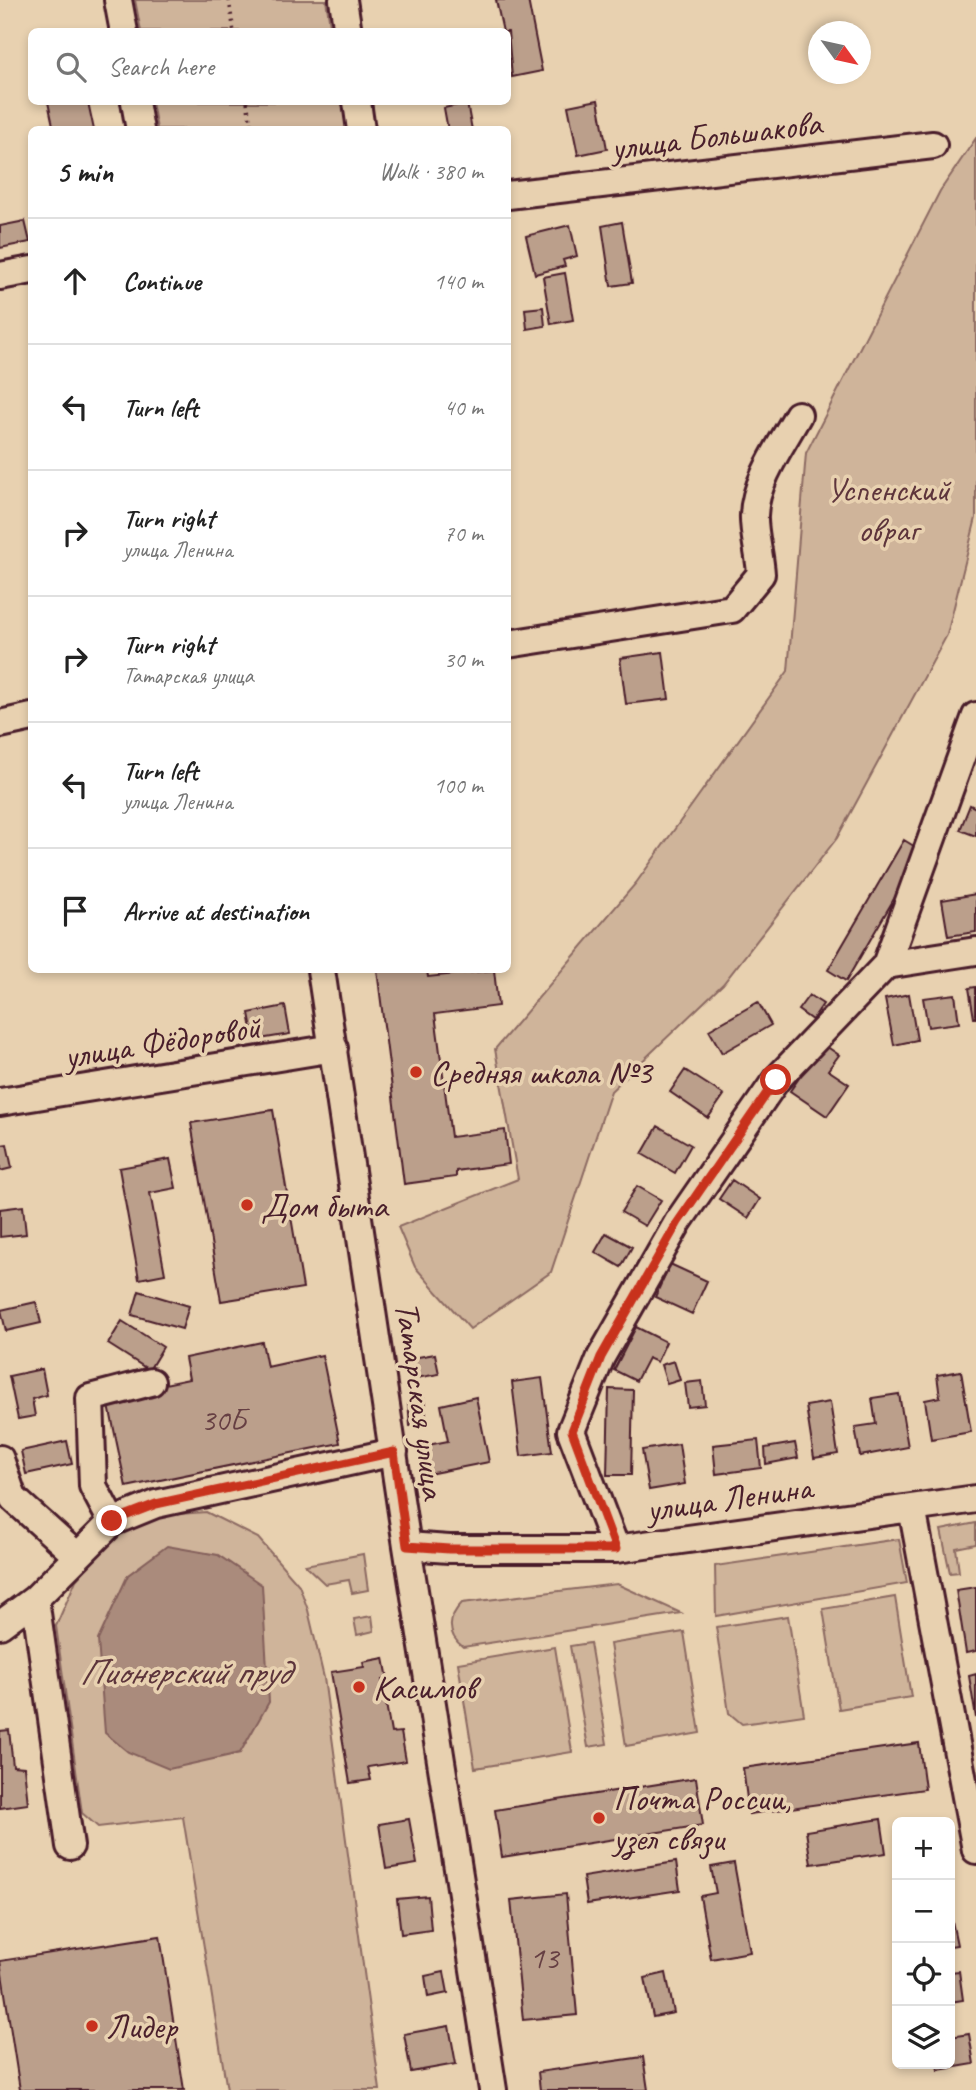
<!DOCTYPE html>
<html lang="en">
<head>
<meta charset="utf-8">
<style>
	:root { --surface:#fff; --page:#f6f6f6; --text:#222; --muted:#767676; --line:#e0e0e0 }
	body { margin:0; font-family:Caveat,sans-serif; background:var(--page); color:var(--text) }
	.controls { position:absolute; right:21px; bottom:21px; display:grid; overflow:hidden; border-radius:10px; box-shadow:0 4px 10px #0003 }
	.controls button { width:63px; height:63px; display:grid; place-items:center; padding:0; border:0; border-bottom:2px solid var(--line); background:var(--surface); color:var(--text); font:35px sans-serif }
	.compass { position:absolute; left:808px; top:21px; width:63px; height:63px; border-radius:50%; background:var(--surface); box-shadow:0 4px 10px #0003; rotate:123deg }
	.stop { position:absolute; width:21px; height:21px; margin:-16px; border:5px solid #c8321e; border-radius:50%; background:#fff }
	.stop.end { background:#c8321e; border-color:#fff; box-shadow:0 2px 7px #0008 }
	.list { margin:0; padding:0; list-style:none }
	h2 { display:flex; justify-content:space-between; align-items:center; height:91px; margin:0; padding:0 28px; font-size:30px }
	h2 small { font-size:23px; font-weight:400; color:var(--muted) }
	.list li { display:grid; grid-template-columns:46px 1fr auto; gap:21px; align-items:center; box-sizing:border-box; height:126px; padding:0 28px; border-top:2px solid var(--line) }
	.list b { display:block; font-size:26px; white-space:nowrap }
	.list p { margin:0; font-size:23px; white-space:nowrap; color:var(--muted) }
	.list em { font-size:23px; font-style:normal; color:var(--muted) }
	.icon { flex:none; width:38px; height:38px; fill:none; stroke:currentColor; stroke-width:2; stroke-linecap:round; stroke-linejoin:round }
	.map { position:relative; flex:none; width:976px; height:2090px; overflow:hidden }
	.search { position:absolute; background:var(--surface); box-shadow:0 4px 10px #0003; left:28px; top:28px; width:483px; height:77px; display:flex; align-items:center; gap:18px; box-sizing:border-box; padding:0 24px; border-radius:10px; color:var(--muted); font-size:26px }
	.panel { position:absolute; background:var(--surface); box-shadow:0 4px 10px #0003; left:28px; top:126px; width:483px; height:847px; border-radius:10px }
	.map>svg:first-child { display:block }
</style>
</head>
<body>
<div class="map">
<svg width="976" height="2090" viewBox="0 0 976 2090">
	<rect width="100%" height="100%" fill="#e8d1b0"/>
	<filter id="ink" filterUnits="userSpaceOnUse"><feTurbulence type="fractalNoise" baseFrequency=".0143" numOctaves="2"/><feDisplacementMap in="SourceGraphic" scale="14" xChannelSelector="R" yChannelSelector="G"/><feConvolveMatrix kernelMatrix="1 2 1 2 8 2 1 2 1" color-interpolation-filters="sRGB"/></filter>
	<g filter="url(#ink)">
		<path fill="#cfb49a" stroke="#8c6a62" stroke-width="2" d="M135,0H326L331,31H141Z
			M152,102H342L347,129H157Z
			M976,138V518L947,635L837,838L723,984L611,1091L551,1272L470,1329L415,1267L398,1227L518,1179L495,1049L636,883L788,671L806,453L940,191Z
			M206,1512L258,1538L299,1585L308,1610L324,1678L380,2090H227L183,1817L98,1827L82,1813L56,1626L76,1580L113,1538L152,1516Z
			M976,1523V1544L956,1548L959,1572L950,1573L941,1530Z
			M899,1539L907,1583L716,1616L715,1566Z
			M363,1554L368,1590L352,1593L349,1580L325,1584L305,1565Z
			M617,1584L681,1613L463,1647C446,1634 448,1617 462,1603Z
			M895,1597L911,1697L839,1709L823,1609Z
			M372,1616L374,1631L357,1635L354,1619Z
			M788,1616L804,1715L742,1724L729,1713L716,1627Z
			M684,1632L700,1733L626,1746L610,1644Z
			M590,1643L607,1744L588,1747L570,1646Z
			M555,1647L572,1752L475,1768L458,1663Z"/>
		<path fill="#aa8b7b" stroke="#84605b" stroke-width="2" d="M167,1546L218,1555L262,1585L269,1702L240,1753L169,1769L128,1752L105,1733L98,1640L128,1575Z"/>
		<path fill="#bb9f8b" stroke="#4a1f2b" stroke-width="2" d="M496,0H528L542,71L512,77L508,32H503Z
			M598,100L607,149L578,155L568,106Z
			M48,102H88L94,130H54Z
			M467,103L472,130H448L444,108Z
			M25,221L30,242L0,248V226Z
			M622,222L632,283L611,286L602,226Z
			M570,225L577,256L563,260L565,266L535,274L526,236Z
			M565,273L573,320L551,324L543,277Z
			M543,307L545,326L527,329L525,309Z
			M663,652L669,699L626,704L620,658Z
			M970,805L976,808V836L960,830Z
			M904,840L922,851L846,981L828,970Z
			M976,894V932L948,936L942,900Z
			M377,970H427L428,977L494,970L498,1006L435,1014L451,1137L505,1130L509,1164L456,1171V1177L404,1184Z
			M976,987V1018H974L969,988Z
			M909,994L917,1040L894,1045L885,999Z
			M955,994L959,1023L928,1027L923,998Z
			M809,995L823,1004L812,1020L798,1010Z
			M758,1002L771,1025L722,1053L709,1030Z
			M285,1006L290,1034L254,1040L249,1013Z
			M823,1044L839,1055L828,1070L849,1084L827,1116L790,1091Z
			M685,1070L724,1095L708,1118L670,1092Z
			M273,1110L303,1288L221,1301L191,1123Z
			M658,1126L691,1145L675,1173L642,1154Z
			M7,1144L12,1168L0,1171V1145Z
			M170,1159L176,1188L150,1193L165,1274L139,1279L119,1168Z
			M732,1180L760,1199L748,1218L719,1199Z
			M637,1186L661,1200L645,1226L621,1212Z
			M23,1206L26,1234L0,1237V1209Z
			M606,1233L632,1247L621,1267L595,1252Z
			M670,1264L707,1281L692,1314L655,1297Z
			M139,1291L189,1306L182,1329L132,1315Z
			M36,1302L41,1323L6,1331L1,1310Z
			M122,1321L163,1347L149,1370L108,1344Z
			M636,1327L666,1342L657,1362L648,1358L636,1381L614,1370Z
			M262,1342L267,1367L322,1355L340,1443L126,1487L107,1396L189,1379L185,1358Z
			M435,1354L439,1374L410,1379L407,1359Z
			M674,1361L680,1380L667,1384L661,1365Z
			M42,1369L47,1395L32,1399L35,1416L18,1419L9,1376Z
			M961,1371L971,1432L931,1439L925,1400L940,1397L937,1375Z
			M542,1378L552,1452L521,1456L512,1382Z
			M702,1381L705,1405L688,1407L685,1383Z
			M609,1389L633,1390L631,1475H607Z
			M899,1394L908,1447L860,1456L855,1427L876,1424L872,1398Z
			M476,1397L489,1462L423,1475L418,1447L448,1441L441,1405Z
			M424,1398L427,1424L410,1426L408,1400Z
			M830,1402L838,1454L814,1458L806,1406Z
			M758,1440L761,1468L716,1474L713,1445Z
			M67,1441L72,1464L26,1474L21,1451Z
			M795,1443L798,1458L766,1464L765,1448Z
			M679,1444L685,1484L649,1490L642,1450Z
			M976,1587V1651L966,1653L956,1590Z
			M384,1658L388,1679L382,1680L391,1733L401,1732L406,1761L368,1767L371,1780L350,1783L331,1672L364,1667L363,1662Z
			M976,1674V1718L969,1676Z
			M9,1730L13,1766L24,1767L28,1804L0,1808V1731Z
			M919,1743L925,1789L749,1814L743,1768Z
			M696,1778L703,1825L502,1857L495,1810Z
			M409,1819L417,1864L386,1869L379,1824Z
			M881,1819L886,1853L811,1864L806,1831Z
			M676,1862L680,1890L587,1904L583,1877Z
			M734,1863L750,1952L711,1959L700,1896L716,1893L711,1867Z
			M566,1894L577,2015L523,2020L511,1900Z
			M428,1896L431,1930L401,1934L397,1899Z
			M950,1921H952L957,1945L950,1946Z
			M160,1936L184,2090H20L0,1961Z
			M959,1971L963,2000L950,2002V1972Z
			M444,1972L448,1993L428,1997L425,1976Z
			M666,1973L674,2013L653,2017L645,1978Z
			M449,2026L456,2064L411,2072L404,2034Z
			M969,2034L974,2064L938,2070L937,2064H950V2037Z
			M643,2057L648,2090H540L538,2072Z"/>
		<g fill="none" stroke-linecap="round" stroke-linejoin="round">
			<g stroke="#4a1f2b" stroke-width="32">
				<path id="minor" d="M118,0L124,32
					M343,0L348,32
					M135,102L140,130
					M357,102L361,130
					M508,195L933,145
					M0,276L32,270
					M508,644L732,609L761,574C760,555 753,531 754,515C755,481 782,444 798,415
					M0,724L32,717
					M886,965L976,716
					M321,970L407,1546L493,2090
					M0,1102L334,1048
					M0,1459L13,1498L76,1555
					M912,1508L976,1850
					M112,1522L93,1486L90,1398L151,1382
					M407,1546L449,1549H616L976,1499
					M616,1549L571,1431L601,1357L678,1222L776,1080L886,965L976,951
					M35,1599L70,1846
					M0,1625L35,1599L112,1522L156,1504L394,1452"/>
			</g>
			<path stroke="#4a1f2b" stroke-width="3.5" stroke-dasharray="2 5" stroke-linecap="butt" d="M229,0L234,32
				M247,102L252,130"/>
			<use href="#minor" stroke="#e8d1b0" stroke-width="26"/>
		</g>
	</g>
	<g fill="none" stroke-linecap="round" stroke-linejoin="round" filter="url(#ink)">
		<path stroke="#c8321e" stroke-width="9" d="M112,1521L156,1504L394,1452L407,1546L449,1549H616L572,1431L601,1357L678,1222L776,1080"/>
	</g>
	<g fill="#c8321e" stroke="#e8d1b0" stroke-width="2.5">
		<circle cx="416" cy="1072" r="7"/>
		<circle cx="247" cy="1205" r="7"/>
		<circle cx="359" cy="1687" r="7"/>
		<circle cx="599" cy="1818" r="7"/>
		<circle cx="92" cy="2026" r="7"/>
	</g>
	<g text-anchor="middle" stroke-width="7" stroke-linejoin="round" paint-order="stroke">
		<g font-size="32" fill="#663f43">
			<text x="223" y="1430">30Б</text>
			<text x="544" y="1968">13</text>
		</g>
		<g font-size="35" fill="#4a1f2b" stroke="#e8d1b0">
			<text transform="translate(716 135) rotate(-7)" y="12">улица Большакова</text>
			<text transform="translate(162 1041) rotate(-9)" y="12">улица Фёдоровой</text>
			<text transform="translate(421 1400) rotate(82)" y="12">Татарская улица</text>
			<text transform="translate(729 1498) rotate(-8)" y="12">улица Ленина</text>
		</g>
		<g font-size="35" fill="#5e353c" stroke="#e8d1b0">
			<text x="888" y="501">Успенский<tspan x="888" dy="40">овраг</tspan></text>
		</g>
		<g font-size="35" fill="#4a1f2b" stroke="#e8d1b0" text-anchor="start">
			<text x="430" y="1084">Средняя школа №3</text>
			<text x="261" y="1217">Дом быта</text>
			<text x="373" y="1699">Касимов</text>
			<text x="613" y="1810">Почта России,<tspan x="613" dy="40">узел связи</tspan></text>
			<text x="106" y="2038">Лидер</text>
		</g>
		<g font-size="37" font-style="italic" fill="#5d353b" stroke="#e8d1b0">
			<text x="184" y="1684">Пионерский пруд</text>
		</g>
	</g>
</svg>
<div class="controls">
<button>+</button>
<button>−</button>
<button><svg class="icon" aria-label="locate" viewBox="0 0 24 24"><circle cx="12" cy="12" r="6"/><path d="M12 2v4M12 18v4M2 12h4M18 12h4"/></svg></button>
<button><svg class="icon" aria-label="layers" viewBox="0 0 24 24"><path d="M12 4l9 5-9 5-9-5zM3 14l9 5 9-5"/></svg></button>
</div>
<svg class="compass" viewBox="-18 -18 36 36"><path d="M0-13l5 13h-10z" fill="#e53935"/><path d="M0 13l5-13h-10z" fill="#767676"/></svg>
<div class="stop" style="left:776px;top:1080px"></div>
<div class="stop end" style="left:112px;top:1521px"></div>
<div class="search"><svg class="icon" aria-label="search" viewBox="0 0 24 24"><circle cx="10" cy="10" r="6"/><path d="M15 15l6 6"/></svg>Search here</div>
<section class="panel">
<h2>5 min<small>Walk · 380 m</small></h2>
<ul class="list">
<li><svg class="icon" aria-label="ahead" viewBox="0 0 24 24"><path d="M12 20V5M6 11l6-6 6 6"/></svg><div><b>Continue</b></div><em>140 m</em></li>
<li><svg class="icon" aria-label="left" viewBox="0 0 24 24"><path d="M17 20v-9H6M10 6l-5 5 5 5"/></svg><div><b>Turn left</b></div><em>40 m</em></li>
<li><svg class="icon" aria-label="right" viewBox="0 0 24 24"><path d="M7 20v-9h11M14 6l5 5-5 5"/></svg><div><b>Turn right</b><p>улица Ленина</p></div><em>70 m</em></li>
<li><svg class="icon" aria-label="right" viewBox="0 0 24 24"><path d="M7 20v-9h11M14 6l5 5-5 5"/></svg><div><b>Turn right</b><p>Татарская улица</p></div><em>30 m</em></li>
<li><svg class="icon" aria-label="left" viewBox="0 0 24 24"><path d="M17 20v-9H6M10 6l-5 5 5 5"/></svg><div><b>Turn left</b><p>улица Ленина</p></div><em>100 m</em></li>
<li><svg class="icon" aria-label="arrive" viewBox="0 0 24 24"><path d="M6 21V4h12l-3 4 3 4H6"/></svg><div><b>Arrive at destination</b></div></li>
</ul>
</section>
</div>
</body>
</html>
